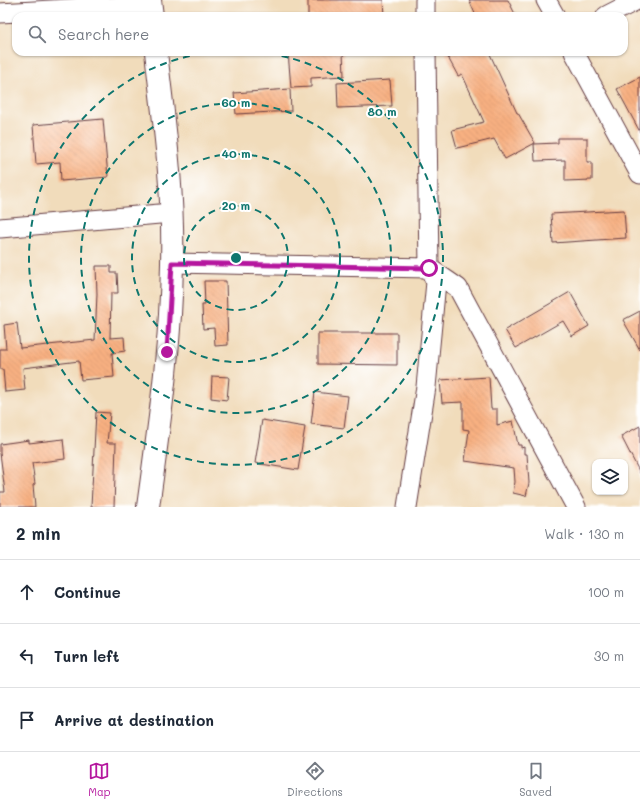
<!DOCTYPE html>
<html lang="en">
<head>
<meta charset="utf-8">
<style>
	:root { --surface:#fff; --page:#f2f2f3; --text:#1f2937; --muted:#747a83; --line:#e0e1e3; --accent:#b5179e }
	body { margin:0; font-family:Mali,sans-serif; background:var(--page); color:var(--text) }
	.controls { position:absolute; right:12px; bottom:12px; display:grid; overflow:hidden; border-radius:8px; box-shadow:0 1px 3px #0004 }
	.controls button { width:36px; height:36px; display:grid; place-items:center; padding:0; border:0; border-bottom:1px solid var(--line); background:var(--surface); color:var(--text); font:20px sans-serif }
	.stop { position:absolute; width:12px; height:12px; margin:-9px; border:3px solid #b5179e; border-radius:50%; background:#fff }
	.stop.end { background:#b5179e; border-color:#fff; box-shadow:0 1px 4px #0008 }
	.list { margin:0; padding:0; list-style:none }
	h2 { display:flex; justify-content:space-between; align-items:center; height:52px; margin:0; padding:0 16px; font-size:17px }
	h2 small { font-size:13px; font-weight:400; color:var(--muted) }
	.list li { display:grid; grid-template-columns:26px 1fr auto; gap:12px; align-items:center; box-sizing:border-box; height:64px; padding:0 16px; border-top:1px solid var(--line) }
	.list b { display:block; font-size:15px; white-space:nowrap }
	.list em { font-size:13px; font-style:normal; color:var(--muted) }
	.icon { flex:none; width:22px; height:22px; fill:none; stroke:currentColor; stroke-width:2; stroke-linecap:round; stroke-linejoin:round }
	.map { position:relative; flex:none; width:640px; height:507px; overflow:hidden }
	.search { position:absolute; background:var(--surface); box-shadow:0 1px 3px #0004; left:12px; right:12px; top:12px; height:44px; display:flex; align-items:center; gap:10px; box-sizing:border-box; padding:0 14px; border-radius:12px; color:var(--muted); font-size:15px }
	.sheet { height:244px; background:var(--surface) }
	nav { display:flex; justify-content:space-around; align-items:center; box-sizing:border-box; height:56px; border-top:1px solid var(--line); background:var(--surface); font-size:11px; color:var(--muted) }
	nav a { display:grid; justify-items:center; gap:2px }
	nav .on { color:var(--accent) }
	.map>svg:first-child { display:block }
</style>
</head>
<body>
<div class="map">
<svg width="640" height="507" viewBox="0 0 640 507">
	<defs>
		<pattern id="building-back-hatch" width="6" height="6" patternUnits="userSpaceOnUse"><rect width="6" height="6" fill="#f8b081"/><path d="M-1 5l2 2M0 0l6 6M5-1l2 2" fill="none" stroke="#d69770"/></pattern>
	</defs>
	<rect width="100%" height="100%" fill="#fff"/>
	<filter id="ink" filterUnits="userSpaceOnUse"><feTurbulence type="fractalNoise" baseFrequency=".025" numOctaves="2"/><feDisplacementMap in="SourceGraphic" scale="8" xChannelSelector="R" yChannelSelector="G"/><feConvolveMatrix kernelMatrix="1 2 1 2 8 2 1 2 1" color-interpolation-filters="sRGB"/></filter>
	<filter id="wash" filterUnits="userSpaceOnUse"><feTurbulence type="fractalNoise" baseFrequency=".012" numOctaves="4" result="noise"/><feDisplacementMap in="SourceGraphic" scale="16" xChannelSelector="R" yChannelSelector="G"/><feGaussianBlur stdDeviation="0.9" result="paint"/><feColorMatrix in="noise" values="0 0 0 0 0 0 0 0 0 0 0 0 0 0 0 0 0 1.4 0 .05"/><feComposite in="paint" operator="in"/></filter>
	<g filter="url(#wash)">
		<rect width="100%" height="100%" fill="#f1dcbb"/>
		<g id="blocks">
			<path fill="url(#building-back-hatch)" d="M308,0H383L384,16H308Z
				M469,0H508L516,16H476Z
				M288,52H343L344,76L311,78V87L291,88Z
				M445,52H489L517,113H518L535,143L505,159L494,139L457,148L452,130L484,122L462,74L458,76Z
				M640,77V132L617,89Z
				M390,80L392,106L338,108L337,83Z
				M290,89L291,111L236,114L234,93Z
				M103,119L108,177L61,181L60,162L36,164L33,125Z
				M558,138H587V162H592V180L565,181V160L535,161L534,144L558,143Z
				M624,210L626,238L553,243L551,214Z
				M96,266H111V273H117L118,293H111L110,338L124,337L125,351L112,353L114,377L81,380L79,361L23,368L25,390L5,392L3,369H0V349H6L4,325L17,323L20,348L95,340L97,294Z
				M204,281H226L228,345L215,346L214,328L203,329L202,305H205Z
				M570,292L589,326L572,336L563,321L516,348L505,330Z
				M640,311V350L623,320Z
				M318,333H397V365L318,364Z
				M212,376L229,377L227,400L211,398Z
				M489,377L491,409H497V425L513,421L518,445H521V448L524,447V454H527L529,483L526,496L513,493L515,482L514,468L465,461L469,430L463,429V402L442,403L440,380Z
				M315,392L348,396L344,428L311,424Z
				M96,412L110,413L107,443H116L114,507H91Z
				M262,420L305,427L298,470L255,463Z
				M640,426V473L621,436Z
				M63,439L65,459L32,463L35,484L33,485L35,507H0V492H5L0,453V444L29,440V443Z"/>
		</g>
	</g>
	<g filter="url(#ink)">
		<use href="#blocks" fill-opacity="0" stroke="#633b41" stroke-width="1"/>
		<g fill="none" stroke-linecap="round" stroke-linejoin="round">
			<g stroke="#633b41" stroke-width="21">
				<path id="minor" d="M425,0V16
					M546,0L555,16
					M0,13L86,8L151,7
					M606,16L637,0
					M574,52L640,174
					M0,228L171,213
					M172,263L429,268L458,288L576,507
					M407,507L426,387L436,282L429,268L426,52"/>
			</g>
			<g stroke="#633b41" stroke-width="24">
				<path id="tertiary" d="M150,0L152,16
					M148,507C159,426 171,345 172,263C174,192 164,122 156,52"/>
			</g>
			<use href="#minor" stroke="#fff" stroke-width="19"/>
			<use href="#tertiary" stroke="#fff" stroke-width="22"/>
		</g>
	</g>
	<g fill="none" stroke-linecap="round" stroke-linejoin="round" filter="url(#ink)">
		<path stroke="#b5179e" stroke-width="5" d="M167,352L172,263L429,268"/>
	</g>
	<g fill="none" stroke="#0f766e" stroke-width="2" stroke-dasharray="7 5">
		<circle cx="236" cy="258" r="52"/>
		<circle cx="236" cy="258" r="104"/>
		<circle cx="236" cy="258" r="155"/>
		<path d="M258 52A207 207 0 1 1 214 52"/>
	</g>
	<circle cx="236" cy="258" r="6" fill="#0f766e" stroke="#fff" stroke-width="2"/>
	<g font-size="12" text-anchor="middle" font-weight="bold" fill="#0f766e" stroke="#fff" stroke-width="4" stroke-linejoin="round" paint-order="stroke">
		<text x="236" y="107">60 m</text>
		<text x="382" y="116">80 m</text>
		<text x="236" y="158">40 m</text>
		<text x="236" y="210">20 m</text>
	</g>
</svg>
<div class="controls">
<button><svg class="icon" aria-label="layers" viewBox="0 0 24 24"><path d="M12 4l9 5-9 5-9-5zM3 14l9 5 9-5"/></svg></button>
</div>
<div class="stop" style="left:429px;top:268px"></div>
<div class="stop end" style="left:167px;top:352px"></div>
<div class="search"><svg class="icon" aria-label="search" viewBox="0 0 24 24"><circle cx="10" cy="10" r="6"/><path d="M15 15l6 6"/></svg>Search here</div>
</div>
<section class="sheet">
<h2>2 min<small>Walk · 130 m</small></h2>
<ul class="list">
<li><svg class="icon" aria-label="ahead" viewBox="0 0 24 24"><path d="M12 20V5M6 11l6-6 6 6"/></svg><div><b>Continue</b></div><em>100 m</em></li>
<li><svg class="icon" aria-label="left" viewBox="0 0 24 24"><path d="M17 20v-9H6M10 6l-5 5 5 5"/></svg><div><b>Turn left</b></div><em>30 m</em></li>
<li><svg class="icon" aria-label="arrive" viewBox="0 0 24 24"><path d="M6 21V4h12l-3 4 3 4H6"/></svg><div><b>Arrive at destination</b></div></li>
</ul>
</section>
<nav>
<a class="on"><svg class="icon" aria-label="map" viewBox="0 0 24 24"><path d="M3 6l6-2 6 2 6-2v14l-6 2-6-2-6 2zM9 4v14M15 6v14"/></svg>Map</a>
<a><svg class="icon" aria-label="directions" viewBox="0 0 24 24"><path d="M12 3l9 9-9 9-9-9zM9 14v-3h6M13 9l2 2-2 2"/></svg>Directions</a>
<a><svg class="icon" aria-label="saved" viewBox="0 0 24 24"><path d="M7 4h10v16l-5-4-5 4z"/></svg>Saved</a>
</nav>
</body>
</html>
